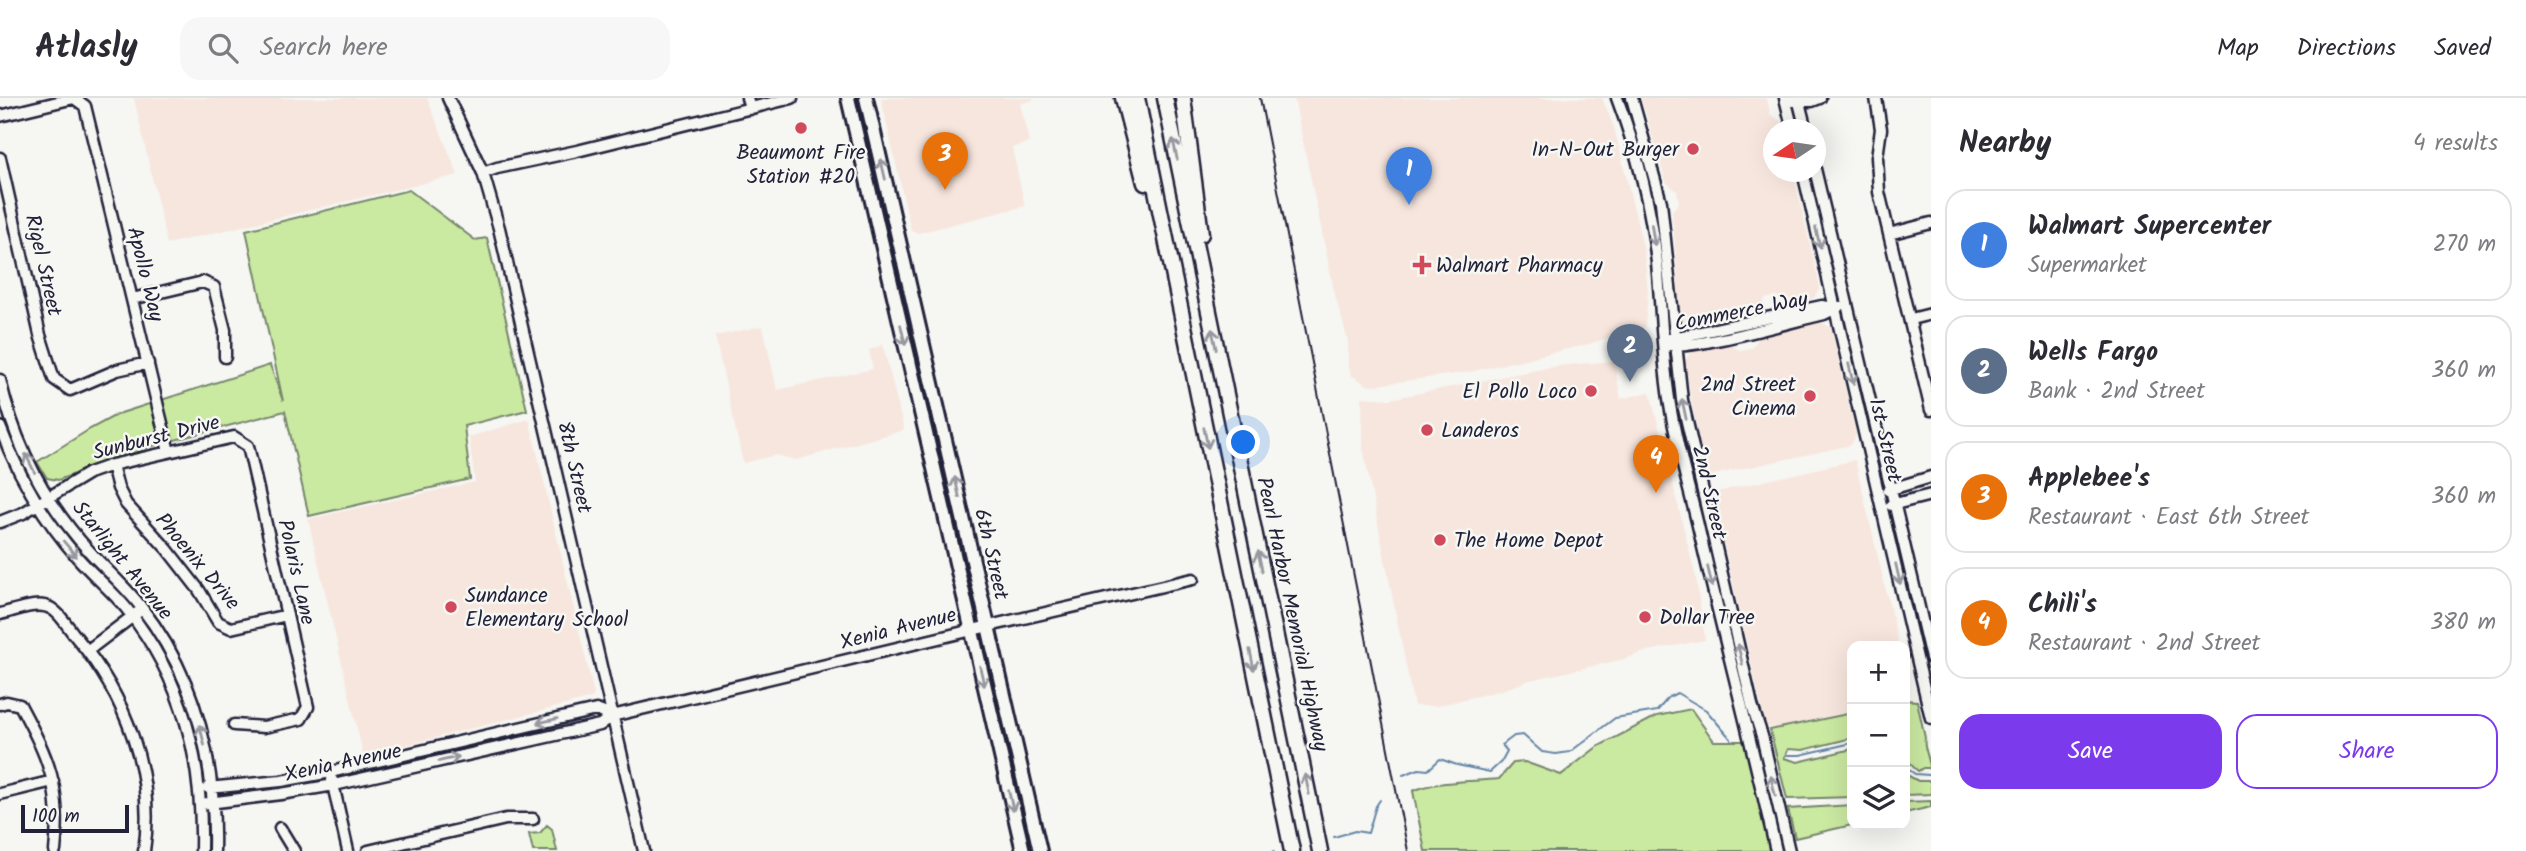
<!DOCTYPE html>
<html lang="en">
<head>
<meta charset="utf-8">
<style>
	:root { --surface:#fff; --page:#f7f7f7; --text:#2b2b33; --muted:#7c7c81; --line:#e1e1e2; --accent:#7c3aed }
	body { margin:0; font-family:Kalam,sans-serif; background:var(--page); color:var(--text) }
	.controls { position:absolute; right:21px; bottom:21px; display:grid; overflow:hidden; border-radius:14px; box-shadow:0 7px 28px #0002 }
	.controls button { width:63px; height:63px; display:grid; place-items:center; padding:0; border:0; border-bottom:2px solid var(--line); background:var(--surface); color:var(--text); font:35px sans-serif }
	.compass { position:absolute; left:1763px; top:21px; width:63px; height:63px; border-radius:50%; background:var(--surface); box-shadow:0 7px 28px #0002; rotate:257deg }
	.scale { position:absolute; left:21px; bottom:18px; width:108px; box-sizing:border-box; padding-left:7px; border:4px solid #22223b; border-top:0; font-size:19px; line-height:24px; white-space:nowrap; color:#22223b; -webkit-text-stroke:5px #f6f6f2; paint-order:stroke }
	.you { position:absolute; left:1244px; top:345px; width:24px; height:24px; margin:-18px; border:5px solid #fff; border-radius:50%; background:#1a73e8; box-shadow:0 0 0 10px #1a73e833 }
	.badge { display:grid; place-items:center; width:46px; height:46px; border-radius:50%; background:var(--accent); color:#fff; font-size:23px; font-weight:700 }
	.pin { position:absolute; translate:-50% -58px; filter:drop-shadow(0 2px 4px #0008) }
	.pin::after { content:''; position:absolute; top:37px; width:24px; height:21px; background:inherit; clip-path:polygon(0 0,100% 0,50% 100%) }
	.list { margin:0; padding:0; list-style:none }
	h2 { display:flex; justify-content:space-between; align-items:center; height:91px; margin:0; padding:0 28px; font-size:30px }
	h2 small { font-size:23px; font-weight:400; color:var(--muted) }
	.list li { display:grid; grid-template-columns:46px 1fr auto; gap:21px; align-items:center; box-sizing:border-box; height:112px; margin:0 14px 14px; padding:0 14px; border:2px solid var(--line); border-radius:21px }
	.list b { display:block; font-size:26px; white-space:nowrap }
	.list p { margin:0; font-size:23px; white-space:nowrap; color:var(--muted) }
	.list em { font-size:23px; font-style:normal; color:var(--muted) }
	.actions { display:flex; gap:14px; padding:21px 28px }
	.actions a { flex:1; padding:16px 0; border:2px solid var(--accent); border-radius:21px; text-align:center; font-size:24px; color:var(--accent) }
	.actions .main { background:var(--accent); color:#fff }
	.icon { flex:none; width:38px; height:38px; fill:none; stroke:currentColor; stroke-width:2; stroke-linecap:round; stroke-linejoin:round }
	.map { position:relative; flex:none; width:1931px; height:753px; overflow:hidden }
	header { display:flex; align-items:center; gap:42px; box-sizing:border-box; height:98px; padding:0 35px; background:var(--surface); border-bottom:2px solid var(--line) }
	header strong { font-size:33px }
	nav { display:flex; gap:38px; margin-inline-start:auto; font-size:24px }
	.search { width:490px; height:63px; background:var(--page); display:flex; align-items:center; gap:18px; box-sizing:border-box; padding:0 24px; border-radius:21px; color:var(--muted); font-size:26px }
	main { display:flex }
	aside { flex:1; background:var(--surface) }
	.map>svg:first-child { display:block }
</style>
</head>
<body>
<header>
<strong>Atlasly</strong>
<div class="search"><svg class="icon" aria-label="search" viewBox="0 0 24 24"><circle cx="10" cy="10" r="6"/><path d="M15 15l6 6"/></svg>Search here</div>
<nav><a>Map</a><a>Directions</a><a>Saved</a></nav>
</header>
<main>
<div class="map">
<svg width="1931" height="753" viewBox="0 0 1931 753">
	<rect width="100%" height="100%" fill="#f6f6f2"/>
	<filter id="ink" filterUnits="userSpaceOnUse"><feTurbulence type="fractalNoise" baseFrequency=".0143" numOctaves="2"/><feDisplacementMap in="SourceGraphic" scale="14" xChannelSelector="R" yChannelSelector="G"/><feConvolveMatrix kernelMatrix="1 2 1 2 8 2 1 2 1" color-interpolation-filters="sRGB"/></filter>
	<g filter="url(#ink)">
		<path fill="#f7e6de" d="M134,0H427L458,77L167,146Z
			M881,0H1033V2L1020,6L1029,44L1012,50L1025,108L918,135L911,132Z
			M1294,0H1602L1614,29L1644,153L1648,194L1645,229L1635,236L1613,238L1589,246L1469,274L1369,288L1351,277L1348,265V243L1335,197Z
			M1641,0H1767L1770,16L1782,24L1783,31L1773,32V74H1793L1820,189L1814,200L1788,206L1776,198L1765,201L1761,211L1692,230L1681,221L1672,113L1679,105L1677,93L1666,84Z
			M1821,224L1831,230L1856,337L1851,347L1709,378L1706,372L1694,316L1684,263L1692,253L1727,245L1739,252L1752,250L1760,238Z
			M763,228L777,292L873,271L869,252L883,247L904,332L796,362L776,357L743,365L715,238Z
			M1614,263L1621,301L1650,294L1696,480L1705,542L1647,553L1624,561L1530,582L1502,592L1436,608H1414L1363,350L1362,299L1390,301L1557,268Z
			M529,321L594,596L592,600L371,656H363L308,421L475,384L469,339Z
			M1855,362L1899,548H1852V613L1778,630L1766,629L1714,402L1715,397L1717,394Z"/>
		<path fill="#cae9a1" stroke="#76866e" stroke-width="2" d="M409,92L475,142L487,140L527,312L464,328L470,381L309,418L285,313L152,348L58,382L47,380L37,364L90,331L118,316L270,267L283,303L246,132Z
			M1905,602L1917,603L1925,640C1922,651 1931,659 1929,670H1923L1918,673C1897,659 1905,625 1905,602Z
			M1691,611L1714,643H1750L1777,753H1425L1413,693C1439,682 1470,684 1499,681L1513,665L1525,664L1561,677L1597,649L1657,618Z
			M1852,615V640L1803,652L1788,651L1784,660L1798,664L1852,651V699L1787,701L1770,632Z
			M1905,676L1918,683H1931V696L1905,697Z
			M1931,703V709L1905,715V704Z
			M1852,707V727L1795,740L1788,711Z
			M547,727L552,731L557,753H533L529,736L540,735Z"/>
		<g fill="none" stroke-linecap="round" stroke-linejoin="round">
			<path stroke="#6586a7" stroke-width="2" d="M1787,657H1800L1852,645
				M1905,669L1915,676L1929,677
				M1403,677L1419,671L1428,672L1440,661L1457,667L1490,674L1501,664L1507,653L1502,647L1514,638L1523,637L1542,654L1556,656L1570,654L1615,620L1657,613L1669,599L1677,595L1706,612L1731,641
				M1334,739L1355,733L1368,735L1376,708L1380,702
				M1273,753H1274"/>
			<g stroke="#22223b" stroke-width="15">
				<path id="minor" d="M448,0L483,75L499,130L644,753
					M747,0L750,11
					M1617,0C1637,53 1651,108 1657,165C1662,215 1662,264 1671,313C1678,353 1690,393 1699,432C1724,540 1752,646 1776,753
					M1632,0L1661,104L1682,302L1752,607L1762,638L1789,753
					M1785,0L1793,32
					M1798,0L1806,32
					M1876,0L1881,31L1877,59L1879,94L1931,312
					M1786,3H1812L1820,0
					M0,18L74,0L85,8L169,354
					M0,60L40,237L54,281L70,292L117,272L148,265
					M1815,71L1931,560
					M1803,74L1931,620
					M483,75L497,70L577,53L792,0
					M1889,136L1931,125
					M132,201L203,184L214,189L225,232V259
					M1911,221L1931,216
					M1669,241L1822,208L1835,210
					M1670,247C1689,253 1797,222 1824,216L1838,209
					M0,282C15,347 46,406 90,454C107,473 126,489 141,509C196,579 216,665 214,753
					M0,329C18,378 44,421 78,460C93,477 111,492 126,510C184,582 203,663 201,753
					M112,367L118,390L126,406L167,451L199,492L218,524L231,530L287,517
					M1888,392L1931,379
					M1891,407L1931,397
					M0,424L23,415L89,375L112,367L234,339L248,348L308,609L301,621L264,629L234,627
					M0,516C15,513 38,502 52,511C61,516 69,531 76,539C125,597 156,676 144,753
					M87,553L137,515
					M0,606L7,604L20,607C49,661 62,690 55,753
					M332,682L348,753
					M208,690L281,683L331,674L596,612L612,618
					M0,696L53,683
					M200,706L281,696L334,687L600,627L612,618L989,528L1193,481
					M280,730L294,753
					M368,753L506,721H533"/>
			</g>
			<g stroke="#22223b" stroke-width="18">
				<path id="major" d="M848,0L1023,753
					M866,0L1040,753"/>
			</g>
			<g stroke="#22223b" stroke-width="19">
				<path id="highway" d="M1123,0L1145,85
					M1137,0L1292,753
					M1165,0L1320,753
					M1183,0L1201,136"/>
			</g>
			<use href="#minor" stroke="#f6f6f2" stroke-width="10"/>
			<use href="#major" stroke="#f6f6f2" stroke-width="12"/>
			<use href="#highway" stroke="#f6f6f2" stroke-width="14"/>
			<path stroke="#22223b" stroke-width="2" d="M1260,0L1408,753"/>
		</g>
		<defs><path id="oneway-shaft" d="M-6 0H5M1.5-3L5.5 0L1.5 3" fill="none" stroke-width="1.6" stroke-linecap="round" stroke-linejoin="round" transform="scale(1.75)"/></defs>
		<g stroke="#9797a0">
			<use href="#oneway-shaft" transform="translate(1175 51) rotate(-102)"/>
			<use href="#oneway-shaft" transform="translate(883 71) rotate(-103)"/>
			<use href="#oneway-shaft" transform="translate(1653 137) rotate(81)"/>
			<use href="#oneway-shaft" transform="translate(1818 140) rotate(77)"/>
			<use href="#oneway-shaft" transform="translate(903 237) rotate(77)"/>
			<use href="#oneway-shaft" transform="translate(1214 241) rotate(-102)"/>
			<use href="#oneway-shaft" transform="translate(1851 276) rotate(77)"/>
			<use href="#oneway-shaft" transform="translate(1684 311) rotate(-102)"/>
			<use href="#oneway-shaft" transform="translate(1206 340) rotate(78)"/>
			<use href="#oneway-shaft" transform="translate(30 365) rotate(-116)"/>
			<use href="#oneway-shaft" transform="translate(957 389) rotate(-103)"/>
			<use href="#oneway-shaft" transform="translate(70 451) rotate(50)"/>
			<use href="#oneway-shaft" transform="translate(1260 463) rotate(-102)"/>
			<use href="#oneway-shaft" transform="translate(1898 476) rotate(77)"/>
			<use href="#oneway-shaft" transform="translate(1710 479) rotate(77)"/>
			<use href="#oneway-shaft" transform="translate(1740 556) rotate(-103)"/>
			<use href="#oneway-shaft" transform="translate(1252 562) rotate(78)"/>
			<use href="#oneway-shaft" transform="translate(982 578) rotate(77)"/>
			<use href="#oneway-shaft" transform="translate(547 623) rotate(167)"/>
			<use href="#oneway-shaft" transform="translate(202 637) rotate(-104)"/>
			<use href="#oneway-shaft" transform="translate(449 661) rotate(-13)"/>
			<use href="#oneway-shaft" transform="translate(1307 686) rotate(-102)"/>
			<use href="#oneway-shaft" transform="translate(1773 688) rotate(-103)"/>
			<use href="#oneway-shaft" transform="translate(1011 703) rotate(77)"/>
		</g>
	</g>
	<g fill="#d1495b" stroke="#f6f6f2" stroke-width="2.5">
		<circle cx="801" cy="30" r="7"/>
		<circle cx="1693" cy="51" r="7"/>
		<path d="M1418.5 156.5h7v7h7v7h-7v7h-7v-7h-7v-7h7z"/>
		<circle cx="1591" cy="293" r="7"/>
		<circle cx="1810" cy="298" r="7"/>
		<circle cx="1427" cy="332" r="7"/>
		<circle cx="1440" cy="442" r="7"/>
		<circle cx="451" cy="509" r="7"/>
		<circle cx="1645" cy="519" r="7"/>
	</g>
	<g text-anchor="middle" stroke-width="5" stroke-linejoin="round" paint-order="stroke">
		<g font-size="21" fill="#22223b" stroke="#f6f6f2" text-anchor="start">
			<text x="1679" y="58" text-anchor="end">In-N-Out Burger</text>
			<text x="801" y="61" text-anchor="middle">Beaumont Fire<tspan x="801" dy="24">Station #20</tspan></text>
			<text x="1436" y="174">Walmart Pharmacy</text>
			<text x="1796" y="293" text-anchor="end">2nd Street<tspan x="1796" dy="24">Cinema</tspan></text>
			<text x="1577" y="300" text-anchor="end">El Pollo Loco</text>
			<text x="1441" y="339">Landeros</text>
			<text x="1454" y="449">The Home Depot</text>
			<text x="465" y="504">Sundance<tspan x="465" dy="24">Elementary School</tspan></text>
			<text x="1659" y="526">Dollar Tree</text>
		</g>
		<g font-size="21" fill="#22223b" stroke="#f6f6f2">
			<text transform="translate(44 167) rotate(77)" y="7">Rigel Street</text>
			<text transform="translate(146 176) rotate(76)" y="7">Apollo Way</text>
			<text transform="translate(1741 213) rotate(-11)" y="7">Commerce Way</text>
			<text transform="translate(156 339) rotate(-14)" y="7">Sunburst Drive</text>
			<text transform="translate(1886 342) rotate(77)" y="7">1st Street</text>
			<text transform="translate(575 369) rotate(77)" y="7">8th Street</text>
			<text transform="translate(1710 394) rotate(77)" y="7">2nd Street</text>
			<text transform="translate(992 456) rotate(77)" y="7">6th Street</text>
			<text transform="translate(123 462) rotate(51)" y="7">Starlight Avenue</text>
			<text transform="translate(198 463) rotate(50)" y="7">Phoenix Drive</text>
			<text transform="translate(297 474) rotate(77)" y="7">Polaris Lane</text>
			<text transform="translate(1293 516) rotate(78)" y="7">Pearl Harbor Memorial Highway</text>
			<text transform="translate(898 530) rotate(-14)" y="7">Xenia Avenue</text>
			<text transform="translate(343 664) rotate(-12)" y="7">Xenia Avenue</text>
		</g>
	</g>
</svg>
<div class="controls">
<button>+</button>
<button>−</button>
<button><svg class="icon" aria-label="layers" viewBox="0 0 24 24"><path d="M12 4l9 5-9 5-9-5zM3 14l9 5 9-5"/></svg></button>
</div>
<svg class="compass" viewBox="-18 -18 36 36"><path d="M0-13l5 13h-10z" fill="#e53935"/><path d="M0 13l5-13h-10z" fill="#7c7c81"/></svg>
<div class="scale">100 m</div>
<div class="you"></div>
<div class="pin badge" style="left:1409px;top:107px;background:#3f7fe0">1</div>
<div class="pin badge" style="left:1630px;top:284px;background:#5c6f8a">2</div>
<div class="pin badge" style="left:945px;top:92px;background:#e8710a">3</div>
<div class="pin badge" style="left:1656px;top:395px;background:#e8710a">4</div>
</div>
<aside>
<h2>Nearby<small>4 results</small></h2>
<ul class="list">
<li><span class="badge" style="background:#3f7fe0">1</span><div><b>Walmart Supercenter</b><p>Supermarket</p></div><em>270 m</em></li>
<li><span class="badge" style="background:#5c6f8a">2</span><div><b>Wells Fargo</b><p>Bank · 2nd Street</p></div><em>360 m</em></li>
<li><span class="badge" style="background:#e8710a">3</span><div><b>Applebee's</b><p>Restaurant · East 6th Street</p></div><em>360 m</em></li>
<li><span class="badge" style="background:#e8710a">4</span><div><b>Chili's</b><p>Restaurant · 2nd Street</p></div><em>380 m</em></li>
</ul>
<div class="actions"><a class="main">Save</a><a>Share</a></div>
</aside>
</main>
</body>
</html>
